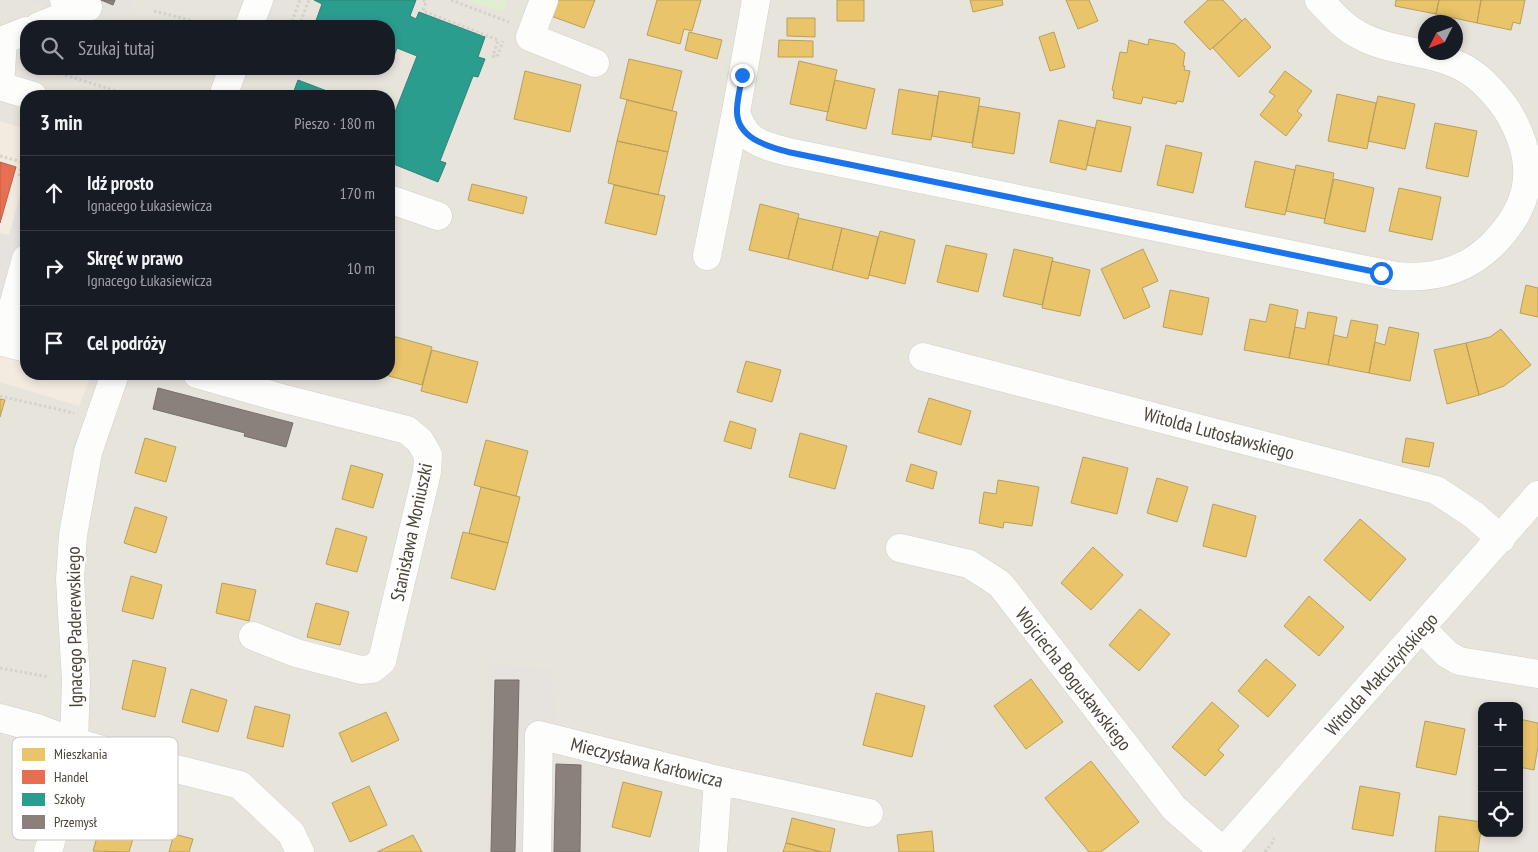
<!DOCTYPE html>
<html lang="pl">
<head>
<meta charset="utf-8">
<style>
	:root { --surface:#171b24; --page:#20242c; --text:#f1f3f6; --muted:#9ea1a6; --line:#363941 }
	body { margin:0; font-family:"PT Sans Narrow",sans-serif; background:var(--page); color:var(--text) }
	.controls { position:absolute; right:15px; bottom:15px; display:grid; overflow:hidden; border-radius:10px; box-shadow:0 2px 8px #0003 }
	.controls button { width:45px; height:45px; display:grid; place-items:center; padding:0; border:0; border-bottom:1px solid var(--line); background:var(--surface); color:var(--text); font:25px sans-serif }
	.compass { position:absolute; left:1418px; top:15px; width:45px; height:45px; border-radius:50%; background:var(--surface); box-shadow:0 2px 8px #0003; rotate:228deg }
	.stop { position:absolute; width:15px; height:15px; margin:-11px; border:4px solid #1a73e8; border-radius:50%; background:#fff }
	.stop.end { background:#1a73e8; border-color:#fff; box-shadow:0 1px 5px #0008 }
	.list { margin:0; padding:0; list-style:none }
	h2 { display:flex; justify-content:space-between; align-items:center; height:65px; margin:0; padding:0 20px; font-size:21px }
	h2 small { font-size:16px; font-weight:400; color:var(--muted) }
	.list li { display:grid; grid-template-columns:32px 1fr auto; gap:15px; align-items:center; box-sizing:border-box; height:75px; padding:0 20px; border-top:1px solid var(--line) }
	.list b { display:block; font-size:19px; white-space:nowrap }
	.list p { margin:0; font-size:16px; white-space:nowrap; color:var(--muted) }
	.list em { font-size:16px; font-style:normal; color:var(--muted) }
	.icon { flex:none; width:28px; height:28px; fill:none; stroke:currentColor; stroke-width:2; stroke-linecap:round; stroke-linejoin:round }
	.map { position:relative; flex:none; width:1538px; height:852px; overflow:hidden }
	.search { position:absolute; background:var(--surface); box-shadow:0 2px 8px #0003; left:20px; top:20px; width:375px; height:55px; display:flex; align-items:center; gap:12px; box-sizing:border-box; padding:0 18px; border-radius:20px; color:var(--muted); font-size:19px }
	.panel { position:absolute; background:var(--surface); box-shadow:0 2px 8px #0003; left:20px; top:90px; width:375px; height:290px; border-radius:20px }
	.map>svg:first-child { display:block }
</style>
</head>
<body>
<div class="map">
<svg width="1538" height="852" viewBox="0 0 1538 852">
	<rect width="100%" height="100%" fill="#f4f2ee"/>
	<path fill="#e7e4dc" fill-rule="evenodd" d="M0,0H1538V852H0ZM1426,22H1456V52H1426ZM26,26H389V69H26ZM26,96H389V374H26ZM1482,706H1519V833H1482Z"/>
	<path fill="#f3ebdf" d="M0,121L26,129V374H92L79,406L0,382Z"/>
	<path fill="#e6e2de" d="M27,0H133L123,26H100Z
		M489,665L551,669L558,724L586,735L583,852H486Z"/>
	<path fill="#e1eecf" d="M468,0H507L503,12Z"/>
	<path fill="#e6e3df" d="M272,0H293L283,26H262Z
		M26,173V362L0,354V233L9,235Z"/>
	<path fill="#e9c46a" stroke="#ba9e5b" d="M557,0H595L584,28L551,16Z
		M657,0H701L692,31L684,29L680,44L647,35Z
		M837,0H864V21H837Z
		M970,0H1002L1003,5L973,12Z
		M1066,0H1089L1098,21L1078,29Z
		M1208,0H1223L1242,21L1210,50L1184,22Z
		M1396,0H1439L1436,14L1395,6Z
		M1439,0H1481L1477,23L1436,14Z
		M1481,0H1525L1520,24L1513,22L1511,30L1477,23Z
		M787,18H815V37L787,36Z
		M1245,18L1271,47L1239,77L1213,48Z
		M689,32L722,40L717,59L685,50Z
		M1054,32L1065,67L1050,71L1039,37Z
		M1149,39L1175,44L1185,53L1183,66H1185L1184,70L1190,71L1183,102L1177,101L1176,104L1143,97L1141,104L1113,98L1114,91L1112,90L1120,52L1127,53L1129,40L1148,45Z
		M779,40L813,41V57H778Z
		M629,59L682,71L672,111L620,98Z
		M799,61L837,70L828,112L790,104Z
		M525,71L581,85L570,132L514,119Z
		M1285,71L1312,91L1297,111L1302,115L1286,136L1260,115L1275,96L1269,92Z
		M835,80L875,89L866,129L826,120Z
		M899,89L938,96L931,140L892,134Z
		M939,91L980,98L972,143L932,136Z
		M1337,94L1376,103L1367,149L1328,141Z
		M1378,96L1415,104L1405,149L1368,141Z
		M627,100L677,112L668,152L617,141Z
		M979,106L1020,113L1014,154L972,147Z
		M1059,120L1095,128L1086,170L1050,162Z
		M1097,120L1131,127L1121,172L1087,165Z
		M1435,123L1477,131L1468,177L1426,168Z
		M617,141L668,152L658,195L608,183Z
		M1166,145L1202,153L1193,193L1157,185Z
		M1255,161L1295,170L1285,215L1245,207Z
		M1296,165L1334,173L1325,219L1286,211Z
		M1334,179L1374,188L1365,232L1324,223Z
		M472,184L527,197L523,214L468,200Z
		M614,185L665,196L656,235L605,223Z
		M1399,188L1441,197L1432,240L1389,231Z
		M760,204L799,214L788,259L749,250Z
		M798,218L842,228L832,270L788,259Z
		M842,228L878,237L868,279L832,270Z
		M880,231L915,240L905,284L869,275Z
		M946,245L987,254L978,292L937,282Z
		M1014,249L1053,258L1042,305L1003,296Z
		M1143,249L1158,281L1142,288L1150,307L1124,319L1101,269Z
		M1052,261L1090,270L1080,316L1042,308Z
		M1526,285L1538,288V317L1520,313Z
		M1170,290L1209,298L1202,335L1163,327Z
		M1270,304L1298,310L1289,358L1244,350L1250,319L1266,322Z
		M1308,312L1337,317L1328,365L1289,358L1295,327L1305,329Z
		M1351,320L1378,325L1369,373L1328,365L1334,335L1347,338Z
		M1389,327L1419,333L1410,381L1369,373L1375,342L1385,345Z
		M1501,329L1531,365L1504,386L1479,395L1466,343L1490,337Z
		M389,335L432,347L422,385L382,374H389Z
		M1466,343L1479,395L1447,404L1434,350Z
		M432,350L478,362L467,403L421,391Z
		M746,361L781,370L772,402L737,392Z
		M929,398L971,411L961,445L918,432Z
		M0,399L5,400L0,417Z
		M730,421L756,429L751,449L724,441Z
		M800,433L847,446L835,489L789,477Z
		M145,438L176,447L166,482L135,473Z
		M1406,438L1434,443L1429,467L1402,462Z
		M486,440L528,451L516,496L474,485Z
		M1083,457L1128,468L1117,514L1071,503Z
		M911,464L937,472L933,489L906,481Z
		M351,465L383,474L373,508L342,499Z
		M1157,478L1188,487L1177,522L1147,513Z
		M998,480L1039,487L1032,526L1004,522L1003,528L979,523L984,492L996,494Z
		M481,487L520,497L508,543L469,533Z
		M1213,504L1256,516L1246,557L1203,546Z
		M135,507L167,517L156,553L124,543Z
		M1360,519L1406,559L1370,601L1324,560Z
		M336,528L367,537L357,572L326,564Z
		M463,532L508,543L495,590L451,578Z
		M1093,547L1123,575L1091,610L1061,583Z
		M131,576L162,585L153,619L122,611Z
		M222,583L256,590L249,621L216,613Z
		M1309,596L1344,627L1319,656L1284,626Z
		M316,603L349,612L340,645L307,637Z
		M1140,609L1170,634L1139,671L1109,645Z
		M1266,659L1296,685L1268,717L1238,691Z
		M133,660L166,668L155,717L122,709Z
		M1031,679L1063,722L1026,749L994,706Z
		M191,689L227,700L218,732L182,722Z
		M876,693L925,706L912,757L863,745Z
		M1212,702L1239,726L1218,750L1224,755L1205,776L1172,747Z
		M255,706L290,715L283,747L247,738Z
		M386,712L399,740L352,762L339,733Z
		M1519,719L1538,723V746L1534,770L1519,767Z
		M1425,721L1465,729L1456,775L1416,767Z
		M1091,761L1139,822L1101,852H1089L1045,798Z
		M623,782L662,792L650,837L612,827Z
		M369,786L387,825L350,842L332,803Z
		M1360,786L1400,793L1393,836L1352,829Z
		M104,813L138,822L129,852L93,851Z
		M1439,816L1482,822L1478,852H1435Z
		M792,818L835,829L830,852H822L786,843Z
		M932,831L934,852H899L897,835Z
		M174,834L193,839L189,852H169Z
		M413,835L422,852H377Z
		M786,843L822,852H783Z"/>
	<path fill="#e76f51" stroke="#b8624a" d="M0,162L16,167L0,223Z"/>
	<path fill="#2a9d8f" stroke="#348275" d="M314,0H416L410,16L416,19L419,12L485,37L478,57L485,59L478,77L473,76L440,161L446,163L438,182L391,163L389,168V115L393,117L417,56L397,48L391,64L389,63V26H314L322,4Z
		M298,80L340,96H292Z"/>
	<path fill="#8a817c" stroke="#776f68" d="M101,0H115L113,5Z
		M158,388L293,423L286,447L244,436L245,433L153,409Z
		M495,680H519L515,852H491Z
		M556,764L581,765L580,852H554Z"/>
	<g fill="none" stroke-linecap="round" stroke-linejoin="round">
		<g stroke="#d2d0cb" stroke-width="29">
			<path id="minor" d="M544,0L530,37L595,63
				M756,0L736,112C745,142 760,144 788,152L1396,276C1432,279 1464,272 1491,246C1534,204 1538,161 1507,110C1495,93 1482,78 1464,68C1431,50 1391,53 1359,35C1343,27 1332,13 1319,0
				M39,26L88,7L64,0
				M249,26L259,0
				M0,86L3,40L26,31
				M0,86L33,96
				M223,96L233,69
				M389,199L438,216
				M707,256L736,112
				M26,259L3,342L26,348
				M923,357L1436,490L1474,515L1501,539
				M197,374L281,398L407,430L420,441L428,455L427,472L382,661L372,669L361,670L296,653L253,636
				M900,548L969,564L1000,584L1174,808L1224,852
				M1421,628L1447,654L1459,661L1538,674
				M0,718L37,728L74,742L124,756L240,785L291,833L300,852
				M48,852L66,787L74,742L76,681L70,579L73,535L88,452L115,374
				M537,852L539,735L718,780L869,813
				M713,852L718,780
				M1223,852L1538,495"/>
		</g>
		<path stroke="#d3d2cc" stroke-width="3" stroke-dasharray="2.5 2.5" stroke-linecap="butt" d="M423,0L426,2L423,11L498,40L493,56L497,57L503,41
			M451,0L509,22
			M154,11L213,26
			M290,26L300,0
			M299,26L309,0
			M46,69L132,96
			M376,69L385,72
			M0,156L22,162
			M19,176L26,147
			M0,396L74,413
			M0,668L49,677
			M1265,852L1272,843L1274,838"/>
		<use href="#minor" stroke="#fdfdfc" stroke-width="28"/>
	</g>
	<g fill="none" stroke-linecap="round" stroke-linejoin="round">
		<path stroke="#1a73e8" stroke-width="6" d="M742,75C741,86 737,99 737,110C736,138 767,146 788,152L1381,273"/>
	</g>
	<g text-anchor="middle" stroke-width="5" stroke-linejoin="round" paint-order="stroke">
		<g font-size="19" fill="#4b4439" stroke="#fff">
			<text transform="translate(1219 433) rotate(15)" y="7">Witolda Lutosławskiego</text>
			<text transform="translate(411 532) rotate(-78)" y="7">Stanisława Moniuszki</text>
			<text transform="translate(74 627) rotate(-91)" y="7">Ignacego Paderewskiego</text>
			<text transform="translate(1381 674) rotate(-48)" y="7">Witolda Małcużyńskiego</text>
			<text transform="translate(1074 679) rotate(52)" y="7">Wojciecha Bogusławskiego</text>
			<text transform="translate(647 762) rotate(14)" y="7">Mieczysława Karłowicza</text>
		</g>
	</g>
	<rect x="12" y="737" width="166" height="103" rx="8" fill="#fff" stroke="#c9c7c4" stroke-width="1"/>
	<rect x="22" y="748" width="23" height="13" fill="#e9c46a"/>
	<rect x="22" y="770" width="23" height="14" fill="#e76f51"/>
	<rect x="22" y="793" width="23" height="13" fill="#2a9d8f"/>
	<rect x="22" y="815" width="23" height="14" fill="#8a817c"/>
	<g font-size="14" fill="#4b4439">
		<text x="54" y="759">Mieszkania</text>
		<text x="54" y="782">Handel</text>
		<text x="54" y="804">Szkoły</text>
		<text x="54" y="827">Przemysł</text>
	</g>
</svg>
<div class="controls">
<button>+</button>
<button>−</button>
<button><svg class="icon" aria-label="locate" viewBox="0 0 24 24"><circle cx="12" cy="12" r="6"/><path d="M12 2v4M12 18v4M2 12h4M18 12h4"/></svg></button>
</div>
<svg class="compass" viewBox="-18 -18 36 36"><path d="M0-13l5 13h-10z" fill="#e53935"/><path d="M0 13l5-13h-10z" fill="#9ea1a6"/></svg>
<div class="stop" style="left:1381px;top:273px"></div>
<div class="stop end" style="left:742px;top:75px"></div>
<div class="search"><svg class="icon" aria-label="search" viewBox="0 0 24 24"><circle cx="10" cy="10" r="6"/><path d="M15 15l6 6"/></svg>Szukaj tutaj</div>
<section class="panel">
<h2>3 min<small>Pieszo · 180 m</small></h2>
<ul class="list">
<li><svg class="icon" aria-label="ahead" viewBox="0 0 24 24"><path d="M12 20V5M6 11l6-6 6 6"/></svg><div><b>Idź prosto</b><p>Ignacego Łukasiewicza</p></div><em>170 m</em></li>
<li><svg class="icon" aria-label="right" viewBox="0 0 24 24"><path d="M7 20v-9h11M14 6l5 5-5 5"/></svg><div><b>Skręć w prawo</b><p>Ignacego Łukasiewicza</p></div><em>10 m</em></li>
<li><svg class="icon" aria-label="arrive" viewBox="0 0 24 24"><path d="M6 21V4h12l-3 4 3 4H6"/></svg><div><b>Cel podróży</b></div></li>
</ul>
</section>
</div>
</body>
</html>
